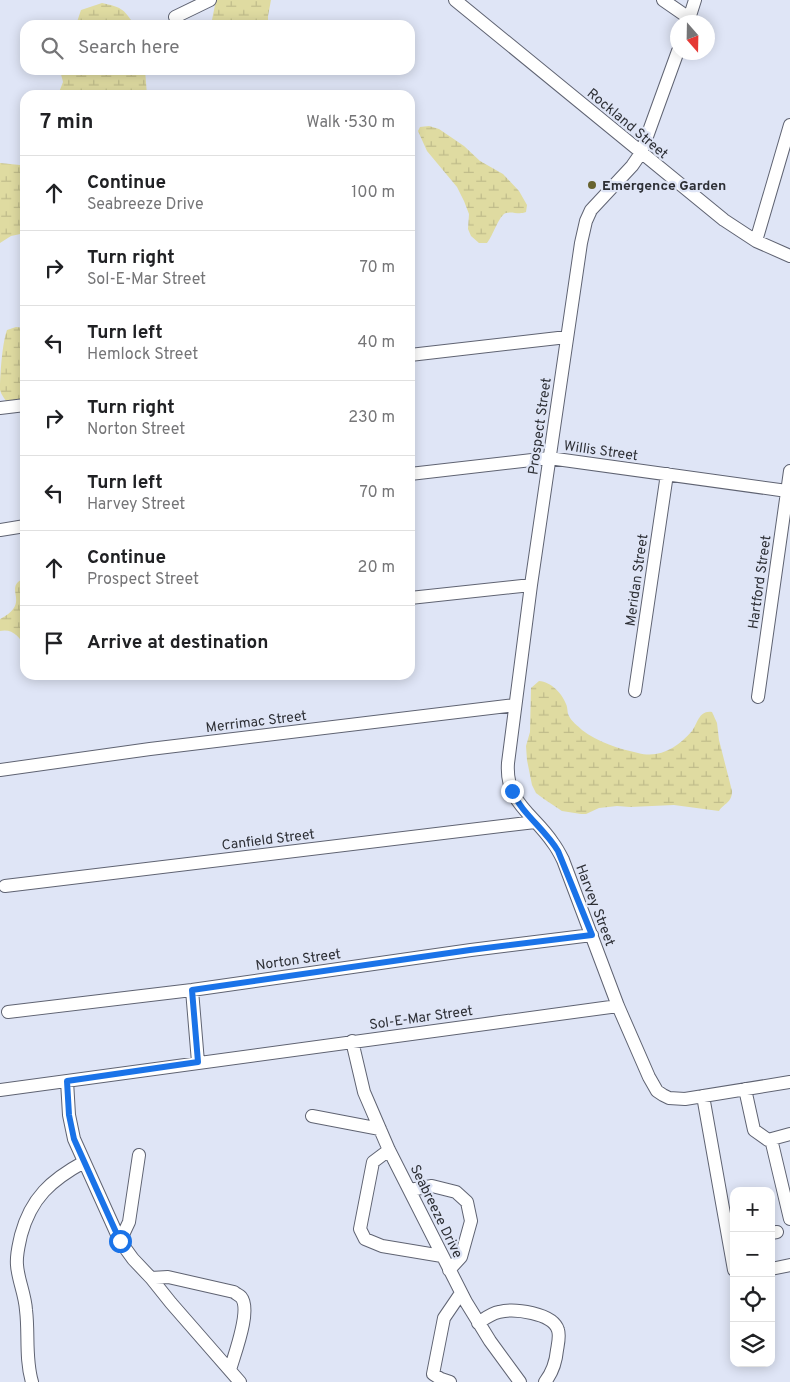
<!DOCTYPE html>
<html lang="en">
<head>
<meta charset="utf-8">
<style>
	:root { --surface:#fff; --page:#f2f2f2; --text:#202124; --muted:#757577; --line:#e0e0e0 }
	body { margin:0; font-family:Overpass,sans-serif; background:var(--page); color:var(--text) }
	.controls { position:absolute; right:15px; bottom:15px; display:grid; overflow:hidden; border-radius:10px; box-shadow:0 2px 12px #0003 }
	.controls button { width:45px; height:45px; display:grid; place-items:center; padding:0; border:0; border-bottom:1px solid var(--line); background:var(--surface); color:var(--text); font:25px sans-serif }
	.compass { position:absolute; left:670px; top:15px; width:45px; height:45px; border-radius:50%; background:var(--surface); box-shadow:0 2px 12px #0003; rotate:160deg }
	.stop { position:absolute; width:15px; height:15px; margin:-11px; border:4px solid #1a73e8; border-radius:50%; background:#fff }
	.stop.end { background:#1a73e8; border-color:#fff; box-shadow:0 1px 5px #0008 }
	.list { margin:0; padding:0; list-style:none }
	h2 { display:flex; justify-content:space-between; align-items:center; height:65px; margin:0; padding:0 20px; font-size:21px }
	h2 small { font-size:16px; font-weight:400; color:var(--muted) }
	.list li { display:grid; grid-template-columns:32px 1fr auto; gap:15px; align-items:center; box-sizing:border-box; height:75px; padding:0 20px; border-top:1px solid var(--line) }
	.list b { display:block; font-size:19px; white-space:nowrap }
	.list p { margin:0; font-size:16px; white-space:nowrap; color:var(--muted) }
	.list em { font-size:16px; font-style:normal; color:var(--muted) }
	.icon { flex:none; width:28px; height:28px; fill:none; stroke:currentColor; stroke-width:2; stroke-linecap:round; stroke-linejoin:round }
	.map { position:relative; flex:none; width:790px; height:1382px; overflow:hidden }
	.search { position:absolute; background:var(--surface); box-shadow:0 2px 12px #0003; left:20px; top:20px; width:395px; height:55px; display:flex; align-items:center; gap:12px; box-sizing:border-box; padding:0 18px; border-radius:15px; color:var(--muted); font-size:19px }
	.panel { position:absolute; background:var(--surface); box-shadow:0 2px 12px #0003; left:20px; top:90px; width:395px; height:590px; border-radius:15px }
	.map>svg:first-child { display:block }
</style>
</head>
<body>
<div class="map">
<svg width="790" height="1382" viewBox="0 0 790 1382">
	<defs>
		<pattern id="wetland-marsh" width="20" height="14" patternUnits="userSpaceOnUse" patternTransform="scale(1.25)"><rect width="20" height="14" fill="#dfdba1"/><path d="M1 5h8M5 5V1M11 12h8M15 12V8" fill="none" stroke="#c0bc8b"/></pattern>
	</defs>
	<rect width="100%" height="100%" fill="#dfe5f6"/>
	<path fill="url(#wetland-marsh)" d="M216,0H271L268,16V25H211Z
		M102,3C120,7 124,8 134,25H76L81,10Z
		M60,70H145L147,95H58L63,82Z
		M429,126L439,129L464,146L480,161L503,174L519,191L527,205L526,212C519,215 512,211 506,213C499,215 493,236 487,243H479L471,236L468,229L469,214L464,201L457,187L427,151L418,131L420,127Z
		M0,163L20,165L25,163V233L11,236L0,243Z
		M16,327L25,328V402L8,404C6,400 1,395 0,390C0,376 2,344 7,330Z
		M25,578V647C20,637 12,628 0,631V619C29,604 8,592 18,582C20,580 23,579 25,578Z
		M539,681C551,682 562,693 566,704C568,708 567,713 569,716C571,721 578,726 582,730C597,742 620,749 638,753C660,759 678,747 692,731C698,723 699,710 712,712L717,723L719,740L732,791C732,803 724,803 719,811L674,805L630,807L617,806L599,808L586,814H581L562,811L544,799L536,793L532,785L527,760L526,746L530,732L531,688Z"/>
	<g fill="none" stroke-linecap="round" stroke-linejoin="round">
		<g stroke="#5f6372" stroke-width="14">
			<path id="minor" d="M455,0L724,220L756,241L790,256
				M663,0L689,18
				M175,17L210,0
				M688,22L695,0
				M678,51L641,153L632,166L591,210L586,221L581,243L531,585L508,763C505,803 534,814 553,843C557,848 560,854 563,860L618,1006L649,1077L657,1091L663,1095L669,1098L685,1099L790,1082
				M756,241L790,125
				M410,355L567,337
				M0,408L25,405
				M410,474L549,458L787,491
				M0,530L25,526
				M410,598L531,585
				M635,691L667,474
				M758,697L790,471
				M0,770L150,749L515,705
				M5,886L535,822
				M192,990L198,1062
				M8,1012L192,990L471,950L592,935
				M352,1041L364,1092L389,1150L466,1302L490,1341L520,1382
				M67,1081L69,1115L74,1139L120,1241L133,1259L151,1278L171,1303L240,1382
				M745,1089L754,1130L768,1140L790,1134
				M0,1090L618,1006
				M703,1096L734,1270
				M312,1116L380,1129
				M771,1139L790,1219
				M389,1150L373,1162L360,1229L365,1239L382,1246L442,1256
				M410,1190L432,1186L456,1192L467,1202L471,1221L461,1257L449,1270
				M771,1233L777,1232
				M120,1241L129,1222L139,1155
				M771,1269L790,1265
				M151,1278L168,1277L234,1292C236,1294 239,1295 241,1297C252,1310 234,1355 230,1370
				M478,1323C484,1319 492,1313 499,1312C514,1308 553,1313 558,1330C560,1336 558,1344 557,1350C556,1361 552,1373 545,1382
				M32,1382C25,1358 29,1334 26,1310C25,1294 18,1280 17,1265C16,1254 19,1245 21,1235C31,1198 51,1180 84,1162
				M450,1382L441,1379L433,1374L444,1318L461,1293"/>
		</g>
		<use href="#minor" stroke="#fff" stroke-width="12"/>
	</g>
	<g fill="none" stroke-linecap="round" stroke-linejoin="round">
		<path stroke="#1a73e8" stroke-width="6" d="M120,1241L74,1139L69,1115L67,1081L198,1062L192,990L470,950L592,935L558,851C545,829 522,814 512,791"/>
	</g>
	<circle fill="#67632f" stroke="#dfe5f6" stroke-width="2" cx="592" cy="185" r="5"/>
	<g text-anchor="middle" stroke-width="4.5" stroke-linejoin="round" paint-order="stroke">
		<g font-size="14" fill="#2d2f35" stroke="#dfe5f6">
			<text transform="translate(628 123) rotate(40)" y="5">Rockland Street</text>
			<text transform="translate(539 426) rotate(-82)" y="5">Prospect Street</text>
			<text transform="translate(601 450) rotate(8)" y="5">Willis Street</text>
			<text transform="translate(636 580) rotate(-82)" y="5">Meridan Street</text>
			<text transform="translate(759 582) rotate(-82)" y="5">Hartford Street</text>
			<text transform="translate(256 721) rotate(-7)" y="5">Merrimac Street</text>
			<text transform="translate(268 839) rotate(-7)" y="5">Canfield Street</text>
			<text transform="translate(596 905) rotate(69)" y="5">Harvey Street</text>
			<text transform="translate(298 959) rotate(-8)" y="5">Norton Street</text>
			<text transform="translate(421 1017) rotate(-8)" y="5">Sol-E-Mar Street</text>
			<text transform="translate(437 1211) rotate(64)" y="5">Seabreeze Drive</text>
		</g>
		<g font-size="14" font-weight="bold" fill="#2d2f35" stroke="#dfe5f6" text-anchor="start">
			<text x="602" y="190">Emergence Garden</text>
		</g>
	</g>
</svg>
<div class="controls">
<button>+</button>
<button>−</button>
<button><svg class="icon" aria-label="locate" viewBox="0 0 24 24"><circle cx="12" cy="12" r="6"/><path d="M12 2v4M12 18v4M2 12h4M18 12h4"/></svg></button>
<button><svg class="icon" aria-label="layers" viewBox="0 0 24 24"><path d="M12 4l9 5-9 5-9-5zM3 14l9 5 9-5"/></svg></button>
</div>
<svg class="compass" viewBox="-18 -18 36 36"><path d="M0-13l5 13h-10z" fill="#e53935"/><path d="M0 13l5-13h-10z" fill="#757577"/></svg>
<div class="stop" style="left:120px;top:1241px"></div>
<div class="stop end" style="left:512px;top:791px"></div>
<div class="search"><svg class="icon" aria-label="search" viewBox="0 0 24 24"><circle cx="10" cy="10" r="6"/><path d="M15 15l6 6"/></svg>Search here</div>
<section class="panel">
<h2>7 min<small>Walk · 530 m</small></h2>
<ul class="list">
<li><svg class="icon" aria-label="ahead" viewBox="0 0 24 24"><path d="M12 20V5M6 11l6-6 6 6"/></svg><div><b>Continue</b><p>Seabreeze Drive</p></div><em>100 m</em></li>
<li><svg class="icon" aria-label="right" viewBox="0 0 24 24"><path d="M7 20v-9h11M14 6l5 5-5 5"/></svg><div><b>Turn right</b><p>Sol-E-Mar Street</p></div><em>70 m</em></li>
<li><svg class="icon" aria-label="left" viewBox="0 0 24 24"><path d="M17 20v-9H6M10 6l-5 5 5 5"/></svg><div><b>Turn left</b><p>Hemlock Street</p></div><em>40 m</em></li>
<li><svg class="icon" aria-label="right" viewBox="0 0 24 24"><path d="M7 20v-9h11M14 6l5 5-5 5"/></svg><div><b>Turn right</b><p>Norton Street</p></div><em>230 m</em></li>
<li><svg class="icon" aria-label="left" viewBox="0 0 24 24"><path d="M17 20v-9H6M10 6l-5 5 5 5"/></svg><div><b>Turn left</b><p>Harvey Street</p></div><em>70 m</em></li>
<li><svg class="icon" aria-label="ahead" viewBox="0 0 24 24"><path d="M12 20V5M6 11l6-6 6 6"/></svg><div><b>Continue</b><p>Prospect Street</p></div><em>20 m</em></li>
<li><svg class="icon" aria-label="arrive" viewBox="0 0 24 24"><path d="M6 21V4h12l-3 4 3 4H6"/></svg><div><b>Arrive at destination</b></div></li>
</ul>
</section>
</div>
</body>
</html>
